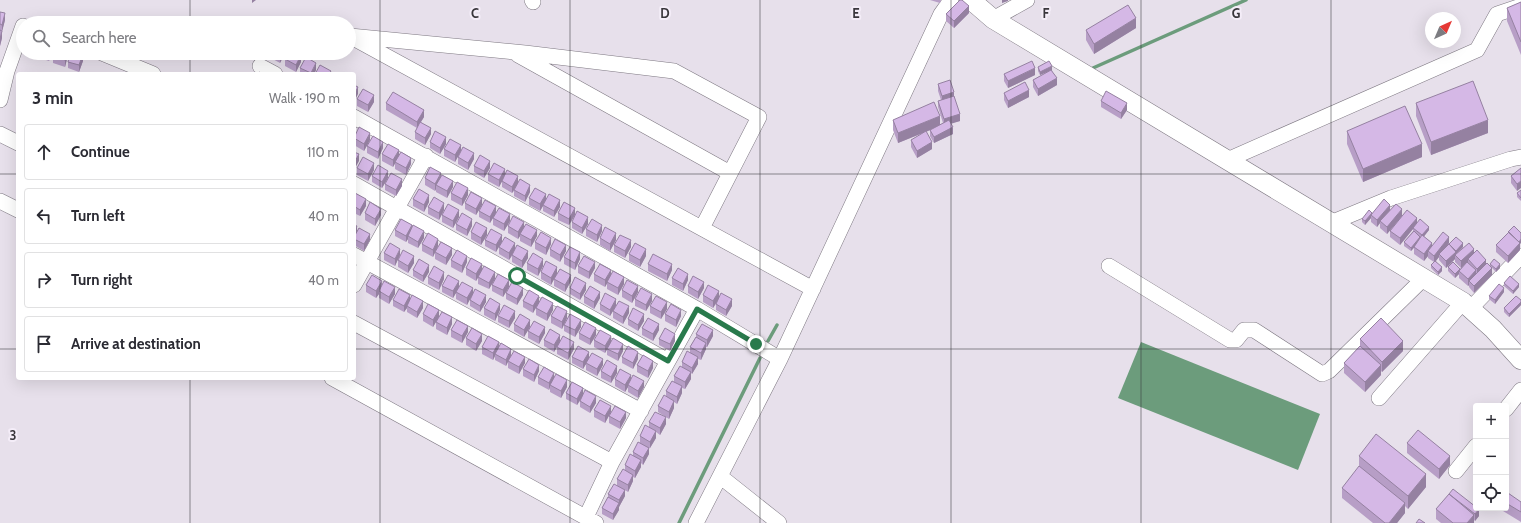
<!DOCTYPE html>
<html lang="en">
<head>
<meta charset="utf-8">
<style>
	:root { --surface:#fff; --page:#f7f7f7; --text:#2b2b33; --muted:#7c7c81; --line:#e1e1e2 }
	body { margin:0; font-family:Cabin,sans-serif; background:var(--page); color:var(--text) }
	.controls { position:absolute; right:12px; bottom:12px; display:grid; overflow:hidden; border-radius:4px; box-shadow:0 4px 16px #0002 }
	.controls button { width:36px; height:36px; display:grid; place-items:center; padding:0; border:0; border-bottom:1px solid var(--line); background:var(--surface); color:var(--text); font:20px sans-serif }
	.compass { position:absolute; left:1425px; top:12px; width:36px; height:36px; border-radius:50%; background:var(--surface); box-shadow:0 4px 16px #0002; rotate:44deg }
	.stop { position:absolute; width:12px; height:12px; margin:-9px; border:3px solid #297a4c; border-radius:50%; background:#fff }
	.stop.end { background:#297a4c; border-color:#fff; box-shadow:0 1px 4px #0008 }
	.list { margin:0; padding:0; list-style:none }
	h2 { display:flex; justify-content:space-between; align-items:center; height:52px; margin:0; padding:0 16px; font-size:17px }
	h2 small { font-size:13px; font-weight:400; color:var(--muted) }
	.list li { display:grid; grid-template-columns:26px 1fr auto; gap:12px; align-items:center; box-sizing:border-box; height:56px; margin:0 8px 8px; padding:0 8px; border:1px solid var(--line); border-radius:4px }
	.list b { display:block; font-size:15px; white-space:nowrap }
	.list em { font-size:13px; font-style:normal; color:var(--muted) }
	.icon { flex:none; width:22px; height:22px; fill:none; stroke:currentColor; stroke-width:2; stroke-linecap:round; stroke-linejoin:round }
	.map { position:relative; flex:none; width:1521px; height:523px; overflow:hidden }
	.search { position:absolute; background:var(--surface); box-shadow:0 4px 16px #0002; left:16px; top:16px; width:340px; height:44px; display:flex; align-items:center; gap:10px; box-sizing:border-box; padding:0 14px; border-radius:22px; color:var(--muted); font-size:15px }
	.panel { position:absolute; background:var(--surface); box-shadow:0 4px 16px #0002; left:16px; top:72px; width:340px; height:308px; border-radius:4px }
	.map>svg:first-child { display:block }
</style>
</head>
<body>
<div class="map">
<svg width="1521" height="523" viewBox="0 0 1521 523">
	<rect width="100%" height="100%" fill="#e7e0eb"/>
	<path fill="#6c9c7c" d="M1141,342L1320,414L1298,470L1118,398Z"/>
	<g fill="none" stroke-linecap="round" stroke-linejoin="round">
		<path stroke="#6c9c7c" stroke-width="3.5" d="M1093,68L1246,0
			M768,341L777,325
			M679,523L760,358"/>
		<g stroke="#7e7882" stroke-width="16">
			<path id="minor" d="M532,0L533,2
				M993,19L1027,0
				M350,36L525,53L674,71L759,117L702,228
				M355,39L813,289
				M102,53L153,74
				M518,55L730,173
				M260,66L275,74
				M0,100L7,71L23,26
				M354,117L697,309L780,359
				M0,134L18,143
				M1227,160L1477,50L1497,14L1521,6
				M354,184L668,361
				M0,201L18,210
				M1333,222L1391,198L1511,159L1521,157
				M354,255L641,411
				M1109,266L1230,340H1236L1244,330H1254L1322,374L1329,371L1424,278
				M354,285L426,156
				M1470,309L1521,256
				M354,323L612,462
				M332,378L596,523
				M1379,398L1463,302
				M1506,409L1521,390
				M1456,471L1476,446
				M721,477L779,523
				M586,517L612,462L697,309
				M696,523L780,359L941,14L951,0"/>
		</g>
		<g stroke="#7e7882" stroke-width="20">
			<path id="major" d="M971,0L993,19L1463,302L1493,329L1521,360"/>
		</g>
		<use href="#minor" stroke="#fff" stroke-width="15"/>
		<use href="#major" stroke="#fff" stroke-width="19"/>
	</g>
	<path fill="#b79ec6" d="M930,0H941L940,3Z
		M1521,2V55L1507,21V8Z
		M0,12L5,20L2,31V38L0,46Z
		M969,13L954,28L946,21V14Z
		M1136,28L1094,54L1086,40V30Z
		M24,53H36L35,56Z
		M37,53H51L49,61L37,57Z
		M68,53V55L65,67L53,63V56Z
		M269,53H285L280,63L269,57Z
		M285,59L301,62L296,72L285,66Z
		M83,61L79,72L68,68V62Z
		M1038,67L1052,70L1057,85L1038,96L1033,87V80L1049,71L1040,75L1038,71Z
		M300,68L316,70L314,74H300Z
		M1004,74L1035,75L1008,88L1004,81Z
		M938,84L954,96L960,121L951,123L953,134L934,143L930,136V130L926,132L932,149L917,158L911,147V140L925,132L898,143L893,130V120L940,125L943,123L938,107V101L941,100L938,91Z
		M1004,93L1029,97L1008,108L1004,100Z
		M357,99L374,102L368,112L357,106Z
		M1101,101L1127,110L1121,119L1101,107Z
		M386,103L424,117L421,122L431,134L425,145L415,139V132L417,128L386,110Z
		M1416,103L1488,133L1431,155L1416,116Z
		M1347,131L1422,157L1363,182L1347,144Z
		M354,137L370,140L364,151L354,145Z
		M430,142L446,144L440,154L430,148Z
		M367,146L383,148L378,159L367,153Z
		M444,149L461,151L455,162L444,156Z
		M382,154L399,156L411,164L406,175L395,169V163L393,167L382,161Z
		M458,157L474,159L468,170L458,164Z
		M474,166L490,168L484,178L474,172Z
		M357,168L374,170L368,181L357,175Z
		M1521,168L1517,191L1511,183V176Z
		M488,174L505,176L518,182L530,192L525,202L514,196V191L512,193L502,187V181L499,187L488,181Z
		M372,176L388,178L382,188L372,182Z
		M441,177L453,187L447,198L436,192V189L435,191L425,185V178Z
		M385,184L402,186L396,196L385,190Z
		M1521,190V201L1517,197V193Z
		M451,193L468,195L462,206L451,200Z
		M354,196L366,206L360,216L354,213Z
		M529,198L546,199L560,207L554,217L543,211V206L540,211L529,205Z
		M413,199L429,202L424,212L413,206Z
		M465,203L482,205L476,215L465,209Z
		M428,207L444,210L439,220L428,214Z
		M1390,210L1402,216L1429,230L1424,236L1432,245L1449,243L1448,245L1463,247L1456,255L1474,253L1490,267V264L1500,268L1496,272L1492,268V275L1474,293L1469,287V285L1468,286L1459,278V274L1455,278L1448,271V267L1460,269L1466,263L1461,268L1455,262V259L1446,268L1439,260V257L1436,261L1442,271L1438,275L1431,268V265L1434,262L1428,258V256L1424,261L1414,254V248L1411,251L1404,246V242L1413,231V229L1400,245L1390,237V231L1396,223L1387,234L1380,228V223L1377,227L1371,222V218L1365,225L1362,222V219L1372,213Z
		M479,211L496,213L490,223L479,217Z
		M365,213L381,215L375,226L365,220Z
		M558,213L575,215L569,225L558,220Z
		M442,215L459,217L453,228L442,222Z
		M493,218L510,221L504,231L493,225Z
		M572,222L588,224L582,234L572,228Z
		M456,224L472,226L467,236L456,230Z
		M508,226L524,227L537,236L531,247L520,241V236L518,239L508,233Z
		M412,229L424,238L418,248L408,243V239L406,242L395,236V230Z
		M586,229L602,231L597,242L586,236Z
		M357,232L370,240L364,251L354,245V239Z
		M471,232L487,235L481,245L471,239Z
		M1508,232L1520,244V250L1508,263L1496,252V245L1508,233Z
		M502,235L496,252L485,246V240Z
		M600,238L616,240L610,251L600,245Z
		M535,242L551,244L546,255L535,249Z
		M422,244L438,246L433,257L422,251Z
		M614,245L631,247L625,258L614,252Z
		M499,247L515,249L528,258L522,268L512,262V256L509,260L499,254Z
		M550,249L566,251L560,262L550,256Z
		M435,252L452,255L446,265L435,259Z
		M384,253L400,255L395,266L384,260Z
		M629,254L646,256L640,267L629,261Z
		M564,257L580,259L575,270L564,264Z
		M398,260L414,263L408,273L398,267Z
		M451,260L467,262L462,273L451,267Z
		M527,263L543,266L538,276L527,270Z
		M648,264L672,270L667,281L648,271Z
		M578,266L595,268L589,279L578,273Z
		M557,267L551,285L541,279V272Z
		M466,268L482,270L495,279L489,289L478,284V278L476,281L466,275Z
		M413,270L429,272L423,282L413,276Z
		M594,274L611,276L624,284L618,295L607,289V283L605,287L594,281Z
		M428,277L444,279L439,290L428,284Z
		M672,278L688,280L683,291L672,285Z
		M554,279L571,281L565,292L554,286Z
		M1504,283L1519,287L1513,294L1504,286Z
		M366,285H382L395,294L389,304L379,298V294L376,298L366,292Z
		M492,285L509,287L503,297L492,291Z
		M442,286L459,288L453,298L442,292Z
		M688,286L704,288L698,299L688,293Z
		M473,288L467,305L456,299V292Z
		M570,288L586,290L580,300L570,294Z
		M622,290L638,292L632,303L622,297Z
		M1504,292L1495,304L1489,299V296Z
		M506,293L523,295L517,305L506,299Z
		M703,295L719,297L732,306L726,316L716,310V304L713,308L703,302Z
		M539,296L533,313L523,307V301Z
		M584,296L600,298L594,309L584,303Z
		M635,299L652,301L646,311L635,306Z
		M393,300H410L423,308L417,318L407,312V308L404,312L393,306Z
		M470,300L486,302L480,312L470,306Z
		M1521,300V305L1509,317L1504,312V308Z
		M600,304L629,313L623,324L613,318V311L610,316L600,310Z
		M650,306L667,309L661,319L650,313Z
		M484,308L500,310L495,321L484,315Z
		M536,308L553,310L547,321L536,315Z
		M423,314L452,324L447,335L436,329V322L433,327L423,321Z
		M665,314L681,316L676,327L665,321Z
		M498,316L515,318L509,328L498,322Z
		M551,316L567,318L562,329L551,323Z
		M628,319L644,321L638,331L628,325Z
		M514,324L530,327L524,337L514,331Z
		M564,325L581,327L575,337L564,331Z
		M642,328L659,330L653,341L642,335Z
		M451,330L468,332L462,343L451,337Z
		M528,331L545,333L539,344L528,338Z
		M579,333L596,335L590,345L579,339Z
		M696,334L713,336L707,347H706V349L701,360L698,359V364L692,374L691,373V379L685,389L682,388V393L677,404L674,402V408L669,419L658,412V406L666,397V391L674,382V376L682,367V362L690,353V347L696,337Z
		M466,338L482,341L476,351L466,345Z
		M659,339L675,341L670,351L659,345Z
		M1360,339L1403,351L1382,372L1381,371V375L1365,392L1344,373V363L1360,346Z
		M544,340L560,342L574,349L568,360L557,354V347L554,352L544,346Z
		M594,340L611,342L623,351L618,361L607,355V349L605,353L594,347Z
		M482,347H499L511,356L525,363L519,374L508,368V361L506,366L495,360V356L493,360L482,354Z
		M572,357L589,359L583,369L572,363Z
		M622,357L638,359L633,369L622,363Z
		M586,363L603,365L597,376L586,370Z
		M637,365L653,368L648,378L637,372Z
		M523,369L539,371L534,382L523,376Z
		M601,371L617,373L611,383L601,378Z
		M538,377H554L567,387L561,398L550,392V387L549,390L538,384Z
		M615,379L631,380L644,387L638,398L628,392V387L625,392L615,386Z
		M566,393L583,395L596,403L590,413L580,407V401L577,405L566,399Z
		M594,410L611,412L605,423L594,417Z
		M609,416L626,418L620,429L609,423Z
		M649,422L666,424L660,435L656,432V438L650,448H649V454L643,465L641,463V467L635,478L633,477V481L628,492L625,490V496L619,507V510L613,520L602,514V508L608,497V494L617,485V479L625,470V465L633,456V452L640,442V436L649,428Z
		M1407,443L1450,465L1439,479L1407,453Z
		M1359,456L1426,487L1408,509L1405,506V513L1397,523H1373L1342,498V488L1359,467Z
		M1449,494L1479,516L1475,521L1474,520V523H1441L1436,519V509Z
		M1506,496L1521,502V522L1503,511V508H1506Z"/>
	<path fill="#9581a1" d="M252,0H256L252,3Z
		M1002,0H1008V1L1002,3Z
		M969,6V13L954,28V21Z
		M5,13V20L2,32V25Z
		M1136,18V28L1094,54V44Z
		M2,31V38L0,46V39Z
		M49,53H51L49,61Z
		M67,53H68V55L65,67V60Z
		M281,53H285L280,63V56Z
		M83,54V61L79,72V65Z
		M301,55V62L296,72V65Z
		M316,63V70L314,74H311Z
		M1052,66V70L1040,75V72Z
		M1035,68V75L1008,88V81Z
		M1057,78V85L1038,96V89Z
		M358,87V94L354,102V95Z
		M1029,90V97L1008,108V101Z
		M954,92V99L942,103V96Z
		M374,95V102L368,112V105Z
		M1127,103V110L1121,119V113Z
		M424,110V117L417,128V122Z
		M960,114V121L944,126V119Z
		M940,116V126L898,143V133Z
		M1488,120V133L1431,155V142Z
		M355,125V132L354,134V128Z
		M953,127V134L934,143V137Z
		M431,128V134L425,145V138Z
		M370,133V140L364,151V144Z
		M446,137V144L440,154V148Z
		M383,142V148L378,159V152Z
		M932,142V149L917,158V151Z
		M1422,144V157L1363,182V169Z
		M461,145V151L455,162V155Z
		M399,150V157L393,167V160Z
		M474,153V159L468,170V163Z
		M359,154V161L354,170V163Z
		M411,158V164L406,175V168Z
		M490,161V168L484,178V171Z
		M374,163V170L368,181V174Z
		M505,169V176L499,187V180Z
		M388,171V178L382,188V182Z
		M441,173V180L436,185V189L435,191V184Z
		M518,176V183L512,193V187Z
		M402,179V186L396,196V190Z
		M453,181V187L447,198V191Z
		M1521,181V188L1517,191V184Z
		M530,185V192L525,202V196Z
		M468,188V195L462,206V199Z
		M546,194V201L543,205V206L540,211V204Z
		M429,195V202L424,212V205Z
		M482,198V205L476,215V209Z
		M366,199V206L360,216V210Z
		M560,200V207L554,217V211Z
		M444,203V210L439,220V213Z
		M1390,205V212L1380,221V223L1377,227V220Z
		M496,206V213L490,223V217Z
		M575,208V215L569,225V219Z
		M381,209V215L375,226V219Z
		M1402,209V216L1387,234V227Z
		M459,210V217L453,228V221Z
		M1372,213L1371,215V218L1365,225V221Z
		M510,214V221L504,231V224Z
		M588,217V224L582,234V228Z
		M1417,218V225L1413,228V229L1400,245V238Z
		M472,219V226L467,236V230Z
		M524,222V229L520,234V236L518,239V232Z
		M412,225V232L408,236V239L406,242V236Z
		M602,225V231L597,242V235Z
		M357,226V233L354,237V231Z
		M1429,227V230L1422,239V235Z
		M487,228V235L481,245V238Z
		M537,230V236L531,247V240Z
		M424,231V238L418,248V242Z
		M616,233V240L610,251V244Z
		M370,234V240L364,251V244Z
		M502,235V242L496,252V245Z
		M1420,237V240L1411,251V248Z
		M1449,237V243L1440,255L1439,254V257L1434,263V256Z
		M551,238V244L546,255V248Z
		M438,239V246L433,257V250Z
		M1521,239V243L1520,244V250L1508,263V256Z
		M631,240V247L625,258V251Z
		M515,243V250L509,260V253Z
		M1432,243V250L1428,251V256L1424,261V254Z
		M1463,243V247L1456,254V256L1455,255V259L1446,268V261Z
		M566,245V251L560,262V255Z
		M452,248V255L446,265V258Z
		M400,249V255L395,266V259Z
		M646,249V256L640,267V260Z
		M1474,249V256L1468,259V262L1461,268V261Z
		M528,251V258L522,268V261Z
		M580,252V259L575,270V263Z
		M414,256V263L408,273V266Z
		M467,256V262L462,273V266Z
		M543,259V266L538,276V269Z
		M1486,260V267L1477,276V269Z
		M595,262V268L589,279V272Z
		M482,264V270L476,281V274Z
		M672,264V270L667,281V274Z
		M1500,264V268L1496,272V269Z
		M429,265V272L423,282V276Z
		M557,267V274L551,285V278Z
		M1442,267V271L1438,275V272Z
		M1492,268V275L1474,293V286Z
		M1460,269L1459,271V274L1455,278V274Z
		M611,270V277L605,287V280Z
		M1476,270V277L1469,281V285L1468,286V279Z
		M444,272V279L439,290V283Z
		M495,272V279L489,289V283Z
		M688,274V280L683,291V284Z
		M571,275V281L565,292V285Z
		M624,277V284L618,295V288Z
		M509,280V287L503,297V290Z
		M382,281V287L379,291V294L376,298V291Z
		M459,281V288L453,298V291Z
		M704,282V288L698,299V292Z
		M586,283V290L580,300V294Z
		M1519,284V287L1513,294V291Z
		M638,286V292L632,303V296Z
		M395,287V294L389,304V297Z
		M473,288V294L467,305V298Z
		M523,288V295L517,305V299Z
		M1504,288V292L1495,304V300Z
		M719,291V298L713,308V301Z
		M600,292V298L594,309V302Z
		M652,294V301L646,311V305Z
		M410,295V302L407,306V308L404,312V306Z
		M486,295V302L480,312V306Z
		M539,296V303L533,313V306Z
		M616,299V306L610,316V310Z
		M732,299V306L726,316V310Z
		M423,301V308L417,318V312Z
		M667,302V309L661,319V312Z
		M1521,302V305L1509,317V314Z
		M553,303V310L547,321V314Z
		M500,304V310L495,321V314Z
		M629,306V313L623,324V317Z
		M439,310V317L433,327V320Z
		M681,310V316L676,327V320Z
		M515,311V318L509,328V321Z
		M567,311V318L562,329V322Z
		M644,314V321L638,331V325Z
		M452,317V324L447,335V328Z
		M530,320V327L524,337V330Z
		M581,320V327L575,337V330Z
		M659,324V330L653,341V334Z
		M468,326V332L462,343V336Z
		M545,327V333L539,344V337Z
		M596,328V335L590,345V339Z
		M713,330V336L707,347V340Z
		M482,334V341L476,351V344Z
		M675,334V341L670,351V344Z
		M560,335V342L554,352V345Z
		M611,336V343L605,353V346Z
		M1403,341V351L1382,372V362Z
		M499,342V349L495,354V356L493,360V353Z
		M574,342V349L568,360V353Z
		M706,343V349L701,360V353Z
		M623,344V351L618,361V354Z
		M511,349V356L506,366V360Z
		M589,352V359L583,369V362Z
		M638,352V359L633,369V363Z
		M525,357V363L519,374V367Z
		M698,357V364L692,374V368Z
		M603,359V365L597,376V369Z
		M653,361V368L648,378V371Z
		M539,365V371L534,382V375Z
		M1381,365V375L1365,392V382Z
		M617,366V373L611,383V377Z
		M691,372V379L685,389V382Z
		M554,373V380L550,385V387L549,390V383Z
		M631,375V381L628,385V387L625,392V385Z
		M567,380V387L561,398V391Z
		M644,381V387L638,398V391Z
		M682,386V393L677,404V397Z
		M583,388V395L577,405V399Z
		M596,396V403L590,413V407Z
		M674,401V408L669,419V412Z
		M611,406V412L605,423V416Z
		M626,412V418L620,429V422Z
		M666,417V424L660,435V428Z
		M656,431V438L650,448V442Z
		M649,448V454L643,465V458Z
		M1450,456V465L1439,479V469Z
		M641,460V467L635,478V471Z
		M1426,474V487L1408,509V496Z
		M633,475V481L628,492V485Z
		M625,490V496L619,507V500Z
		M619,503V510L613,520V514Z
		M1405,503V513L1397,523H1389Z
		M1479,509V516L1475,521V514Z
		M1474,515V523H1467Z"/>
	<path fill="#d5b8e6" stroke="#9581a1" d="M960,0H962L969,6L954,21L946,14Z
		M1521,2V42L1507,8Z
		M1128,5L1136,18L1094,44L1086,30Z
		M0,12L5,13L2,25L0,24Z
		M0,30L2,31L0,39Z
		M54,53H67L65,60L53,56Z
		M70,53H80L83,54L79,65L68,62Z
		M274,53H281L280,56Z
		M288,53H298L301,55L296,65L285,59Z
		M306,57L316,63L311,73L300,68Z
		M1032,61L1035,68L1008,81L1004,74Z
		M1049,61L1052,66L1040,72L1038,67Z
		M320,65L331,71L329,74H315Z
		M1051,70L1057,78L1038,89L1033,80Z
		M259,72L263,74H258Z
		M950,80L954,92L942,96L938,84Z
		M1473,81L1488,120L1431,142L1416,103Z
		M1025,82L1029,90L1008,101L1004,93Z
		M354,85L358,87L354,95Z
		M363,89L374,95L368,105L357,99Z
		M1106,91L1127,103L1121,113L1101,101Z
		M393,92L424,110L417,122L386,103Z
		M954,96L960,114L944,119L938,101Z
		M934,102L940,116L898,133L893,120Z
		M1405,106L1422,144L1363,169L1347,131Z
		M949,120L953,127L934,137L930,130Z
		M420,122L431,128L425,138L415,132Z
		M359,127L370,133L364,144L354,138Z
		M435,131L446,137L440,148L430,142Z
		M926,131L932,142L917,151L911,140Z
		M373,136L383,142L378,152L367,146Z
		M450,139L461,145L455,155L444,149Z
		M388,144L399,150L393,160L382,154Z
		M463,147L474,153L468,163L458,157Z
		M354,152L359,154L354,163Z
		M401,152L411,158L406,168L395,162Z
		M480,155L490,161L484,171L474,166Z
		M363,157L374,163L368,174L357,168Z
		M494,163L505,169L499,180L488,174Z
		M378,165L388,171L382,182L372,176Z
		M430,167L441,173L435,184L425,178Z
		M1521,168V181L1517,184L1511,176Z
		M507,170L518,176L512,187L502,181Z
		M391,173L402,179L396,190L385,184Z
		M442,175L453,181L447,191L436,185Z
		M520,179L530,185L525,196L514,190Z
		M457,182L468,188L462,199L451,193Z
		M535,188L546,194L540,204L529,198Z
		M419,189L429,195L424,205L413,199Z
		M1521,190V198L1517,193Z
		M471,192L482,198L476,209L465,203Z
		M355,193L366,199L360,210L354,206V196Z
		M549,194L560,200L554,211L543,205Z
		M434,197L444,203L439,213L428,207Z
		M1384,199L1390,205L1377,220L1371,215Z
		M485,200L496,206L490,217L479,211Z
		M370,202L381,209L375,219L365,213Z
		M564,202L575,208L569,219L558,213Z
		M448,204L459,210L453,221L442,215Z
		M1396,204L1402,209L1387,227L1380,221Z
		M499,208L510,214L504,224L493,218Z
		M1369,210L1372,213L1365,221L1362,219Z
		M1407,210L1417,218L1400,238L1390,231Z
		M577,211L588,217L582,228L572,222Z
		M462,213L472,219L467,230L456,224Z
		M513,216L524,222L518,232L508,226Z
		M401,219L412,225L406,236L395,230Z
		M592,219L602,225L597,235L586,229Z
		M1420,219L1429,227L1422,235L1413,228Z
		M476,222L487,228L481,238L471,232Z
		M526,224L537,230L531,240L520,234Z
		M354,225L357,226L354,231Z
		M413,225L424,231L418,242L408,236Z
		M1514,226L1521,233V239L1519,242L1508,232Z
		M605,227L616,233L610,244L600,238Z
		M359,228L370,234L364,244L354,239V237Z
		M491,229L502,235L496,245L485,240Z
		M1414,231L1420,237L1411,248L1404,242Z
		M541,232L551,238L546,248L535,242Z
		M1443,232L1449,237L1434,256L1428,251Z
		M1509,232L1520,243L1508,256L1496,245Z
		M428,233L438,239L433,250L422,244Z
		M620,235L631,240L625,251L614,245Z
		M1422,235L1432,243L1424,254L1414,247Z
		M505,237L515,243L509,253L499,247Z
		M1456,237L1463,243L1456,251L1449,244Z
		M555,239L566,245L560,255L550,249Z
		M441,242L452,248L446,258L435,252Z
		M390,243L400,249L395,259L384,253Z
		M635,243L646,249L640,260L629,254Z
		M1469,243L1474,249L1461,261L1455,255Z
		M1449,244L1456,252L1446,261L1439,254Z
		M517,245L528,251L522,261L512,255Z
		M570,247L580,252L575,263L564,257Z
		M403,250L414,256L408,266L398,260Z
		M457,250L467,256L462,266L451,260Z
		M1477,250L1486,260L1477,269L1468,259Z
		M533,253L543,259L538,269L527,263Z
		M653,254L672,264L667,274L648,264Z
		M584,256L595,262L589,272L578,266Z
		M471,258L482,264L476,274L466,268Z
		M419,259L429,265L423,276L413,270Z
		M1494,259L1500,264L1496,269L1490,264Z
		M546,261L557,267L551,278L541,272Z
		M1435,261L1442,267L1438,272L1431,265Z
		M1453,262L1460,269L1455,274L1448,267Z
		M1467,262L1476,270L1468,279L1459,271Z
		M1487,263L1492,268L1474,286L1469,281Z
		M600,264L611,270L605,280L594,274Z
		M434,266L444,272L439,283L428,277Z
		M484,266L495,272L489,283L478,277Z
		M678,268L688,274L683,284L672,278Z
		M560,269L571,275L565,285L554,279Z
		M613,271L624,277L618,288L607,282Z
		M498,274L509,280L503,290L492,285Z
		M372,275L382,281L376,291L366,285Z
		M448,275L459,281L453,291L442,286Z
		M693,276L704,282L698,292L688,286Z
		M1510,276L1519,284L1513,291L1504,283Z
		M575,277L586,283L580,294L570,288Z
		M627,280L638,286L632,296L622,290Z
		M384,281L395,287L389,297L379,291Z
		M462,282L473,288L467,298L456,292Z
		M512,282L523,288L517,299L506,293Z
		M1499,284L1504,288L1495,300L1489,296Z
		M708,285L719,291L713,301L703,295Z
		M590,286L600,292L594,302L584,296Z
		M641,288L652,294L646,305L635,299Z
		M399,289L410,295L404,306L393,300Z
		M475,289L486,295L480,306L470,300Z
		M529,290L539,296L533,306L523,301Z
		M605,293L616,299L610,310L600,304Z
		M721,293L732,299L726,310L716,304Z
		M412,295L423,301L417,312L407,306Z
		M656,296L667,302L661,312L650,306Z
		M1516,296L1521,300V302L1509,314L1504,308Z
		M542,297L553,303L547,314L536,308Z
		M490,298L500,304L495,314L484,308Z
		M619,301L629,306L623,317L613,311Z
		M428,304L439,310L433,320L423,314Z
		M671,304L681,310L676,320L665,314Z
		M504,305L515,311L509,321L498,316Z
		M557,306L567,311L562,322L551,316Z
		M633,308L644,314L638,325L628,319Z
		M442,312L452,317L447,328L436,322Z
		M520,314L530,320L524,330L514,324Z
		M570,314L581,320L575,330L564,325Z
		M648,318L659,324L653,334L642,328Z
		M1381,318L1403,341L1382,362L1360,339Z
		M457,320L468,326L462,336L451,330Z
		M534,321L545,327L539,337L528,331Z
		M585,322L596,328L590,339L579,333Z
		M702,324L713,330L707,340L696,334Z
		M472,328L482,334L476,344L466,338Z
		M665,328L675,334L670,344L659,339Z
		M550,329L560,335L554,345L544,340Z
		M600,330L611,336L605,346L594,340Z
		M488,336L499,342L493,353L482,347Z
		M563,336L574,342L568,353L557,347Z
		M696,337L706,343L701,353L690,347Z
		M613,338L623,344L618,354L607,349Z
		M501,343L511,349L506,360L495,354Z
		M578,346L589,352L583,362L572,357Z
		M628,346L638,352L633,363L622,357Z
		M1360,346L1381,365L1365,382L1344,363Z
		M514,351L525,357L519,367L508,361Z
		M687,351L698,357L692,368L682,362Z
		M592,353L603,359L597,369L586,363Z
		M643,355L653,361L648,371L637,365Z
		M529,359L539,365L534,375L523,369Z
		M607,360L617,366L611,377L601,371Z
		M680,366L691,372L685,382L674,376Z
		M544,367L554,373L549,383L538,377Z
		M620,369L631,375L625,385L615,379Z
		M556,374L567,380L561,391L550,385Z
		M633,375L644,381L638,391L628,385Z
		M672,381L682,386L677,397L666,391Z
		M572,382L583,388L577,399L566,393Z
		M585,390L596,396L590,407L580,401Z
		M664,395L674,401L669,412L658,406Z
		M600,400L611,406L605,416L594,410Z
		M615,406L626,412L620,422L609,416Z
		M655,412L666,417L660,428L649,422Z
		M645,425L656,431L650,442L640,436Z
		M1418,430L1450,456L1439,469L1407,443Z
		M1376,434L1426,474L1408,496L1359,456Z
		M638,442L649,448L643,458L633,452Z
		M630,454L641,460L635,471L625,465Z
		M1359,466L1405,503L1389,523H1385L1342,488Z
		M623,469L633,475L628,485L617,479Z
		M614,484L625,490L619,500L608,494Z
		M1453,489L1476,507V508H1477L1479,509L1475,514L1449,494Z
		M1508,493L1521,502V512L1506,503V496Z
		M1449,494L1474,515L1467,523H1453L1436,509Z
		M608,497L619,503L613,514L602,508Z
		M1419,519L1425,523H1416Z"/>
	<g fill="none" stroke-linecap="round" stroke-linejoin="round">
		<path stroke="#297a4c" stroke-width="5" d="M517,276L668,361L697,309L756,344"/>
	</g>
	<path fill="none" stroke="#39363b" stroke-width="1" stroke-opacity="0.55" d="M190,0V23M380,0V523M570,0V523M760,0V523M951,0V523M1141,0V523M1331,0V523M190,53V74M0,174H18M354,174H1521M0,349H18M354,349H1521M190,378V523"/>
	<g font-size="13" text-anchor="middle" font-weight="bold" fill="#39363b" stroke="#f4edf8" stroke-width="4" stroke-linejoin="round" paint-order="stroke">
		<text x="475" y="18">C</text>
		<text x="665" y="18">D</text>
		<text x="856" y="18">E</text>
		<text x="1046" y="18">F</text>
		<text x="1236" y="18">G</text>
		<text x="13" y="440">3</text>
	</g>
</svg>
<div class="controls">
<button>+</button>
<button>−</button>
<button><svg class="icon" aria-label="locate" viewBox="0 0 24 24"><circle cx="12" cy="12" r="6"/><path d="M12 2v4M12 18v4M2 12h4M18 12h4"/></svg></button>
</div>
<svg class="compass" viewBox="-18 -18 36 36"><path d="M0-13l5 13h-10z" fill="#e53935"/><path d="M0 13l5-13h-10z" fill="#7c7c81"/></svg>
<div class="stop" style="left:517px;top:276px"></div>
<div class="stop end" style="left:756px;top:344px"></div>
<div class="search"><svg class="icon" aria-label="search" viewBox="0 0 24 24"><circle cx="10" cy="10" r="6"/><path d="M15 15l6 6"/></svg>Search here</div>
<section class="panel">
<h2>3 min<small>Walk · 190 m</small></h2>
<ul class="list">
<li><svg class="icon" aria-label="ahead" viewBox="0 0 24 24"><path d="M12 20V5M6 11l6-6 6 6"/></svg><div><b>Continue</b></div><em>110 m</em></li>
<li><svg class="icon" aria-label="left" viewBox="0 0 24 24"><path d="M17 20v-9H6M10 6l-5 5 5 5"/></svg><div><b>Turn left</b></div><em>40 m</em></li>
<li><svg class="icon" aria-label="right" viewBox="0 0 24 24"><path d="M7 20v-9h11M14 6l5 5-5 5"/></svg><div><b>Turn right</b></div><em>40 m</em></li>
<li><svg class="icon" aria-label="arrive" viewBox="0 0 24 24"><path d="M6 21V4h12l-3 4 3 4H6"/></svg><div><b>Arrive at destination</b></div></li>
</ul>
</section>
</div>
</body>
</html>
